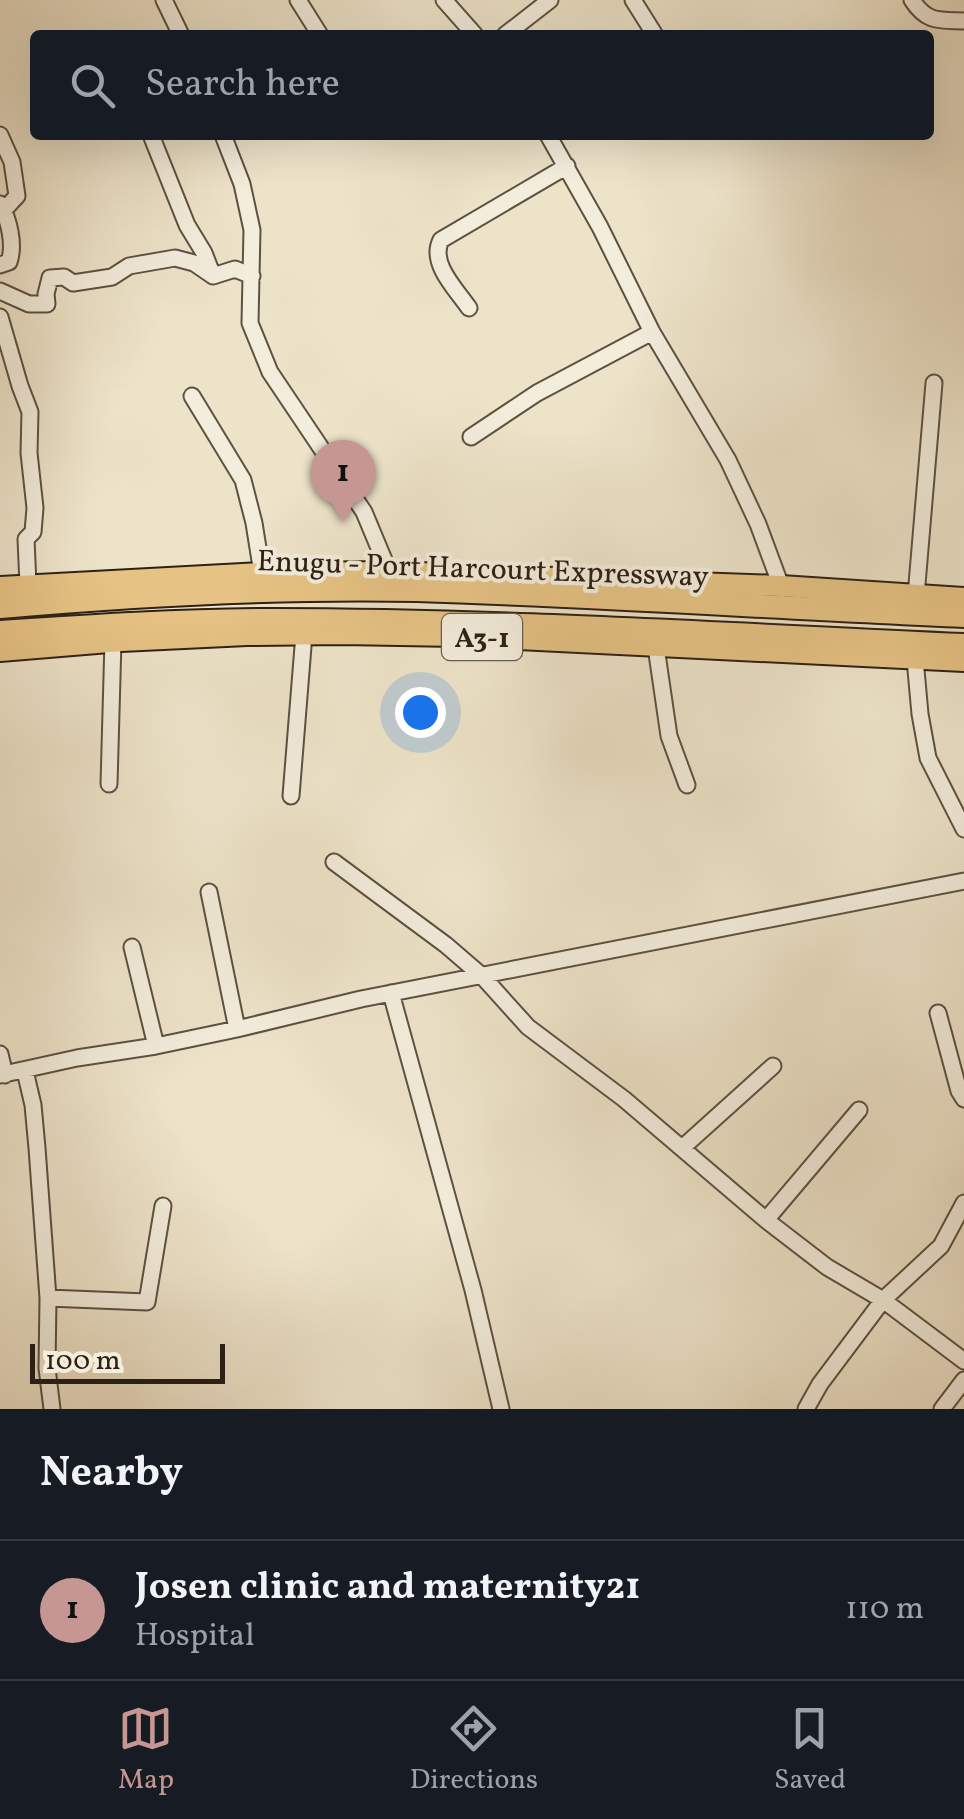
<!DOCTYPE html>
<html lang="en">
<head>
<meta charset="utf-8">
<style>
	:root { --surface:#171b24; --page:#20242c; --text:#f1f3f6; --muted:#9ea1a6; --line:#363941; --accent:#c59692 }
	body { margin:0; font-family:Vollkorn,serif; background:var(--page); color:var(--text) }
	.scale { position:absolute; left:30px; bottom:25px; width:195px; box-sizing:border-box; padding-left:10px; border:5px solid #2d2015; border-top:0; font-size:28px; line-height:35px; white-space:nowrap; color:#2d2015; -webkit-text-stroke:8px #f3eddc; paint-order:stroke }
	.you { position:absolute; left:420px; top:712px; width:35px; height:35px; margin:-25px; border:8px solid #fff; border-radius:50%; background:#1a73e8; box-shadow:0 0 0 15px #1a73e833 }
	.badge { display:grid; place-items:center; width:65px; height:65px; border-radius:50%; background:var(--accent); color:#111; font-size:32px; font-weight:700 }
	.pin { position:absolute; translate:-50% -82px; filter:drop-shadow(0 2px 5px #0008) }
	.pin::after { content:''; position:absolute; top:52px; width:35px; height:30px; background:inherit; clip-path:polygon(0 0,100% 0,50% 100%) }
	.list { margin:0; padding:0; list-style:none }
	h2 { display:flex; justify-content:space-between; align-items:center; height:130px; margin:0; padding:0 40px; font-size:42px }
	h2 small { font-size:32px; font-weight:400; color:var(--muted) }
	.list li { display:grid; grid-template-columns:65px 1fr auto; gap:30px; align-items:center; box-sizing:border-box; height:140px; padding:0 40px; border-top:2px solid var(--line) }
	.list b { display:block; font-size:38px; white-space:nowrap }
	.list p { margin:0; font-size:32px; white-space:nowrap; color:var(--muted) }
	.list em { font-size:32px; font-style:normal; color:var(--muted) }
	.icon { flex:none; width:55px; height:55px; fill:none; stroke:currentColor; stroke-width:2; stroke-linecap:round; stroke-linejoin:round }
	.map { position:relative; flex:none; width:964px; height:1409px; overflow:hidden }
	.search { position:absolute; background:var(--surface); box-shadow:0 10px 40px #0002; left:30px; right:30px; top:30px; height:110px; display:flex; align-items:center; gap:25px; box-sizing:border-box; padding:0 35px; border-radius:10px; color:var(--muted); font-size:38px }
	.sheet { height:270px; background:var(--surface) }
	nav { display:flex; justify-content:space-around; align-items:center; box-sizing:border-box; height:140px; border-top:2px solid var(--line); background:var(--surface); font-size:28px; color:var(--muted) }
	nav a { display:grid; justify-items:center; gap:5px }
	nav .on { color:var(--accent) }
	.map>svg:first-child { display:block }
</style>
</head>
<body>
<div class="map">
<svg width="964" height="1409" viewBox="0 0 964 1409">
	<rect width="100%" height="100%" fill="#ede3c9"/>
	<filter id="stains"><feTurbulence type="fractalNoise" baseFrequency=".002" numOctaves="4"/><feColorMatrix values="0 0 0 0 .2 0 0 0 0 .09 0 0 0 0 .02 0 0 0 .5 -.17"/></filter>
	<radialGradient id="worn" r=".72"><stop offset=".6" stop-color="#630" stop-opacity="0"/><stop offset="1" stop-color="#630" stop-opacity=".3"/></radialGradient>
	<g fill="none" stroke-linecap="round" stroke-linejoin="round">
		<g stroke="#5d5142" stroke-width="19">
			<path id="minor" d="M164,0L181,35
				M298,0L320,35
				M444,0L475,35
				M633,0L655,35
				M912,0C927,23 939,20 964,21
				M505,35L550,0
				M0,135L12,162L17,196L4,210
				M151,135L187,225L204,253L213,276
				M223,135L242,184L252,230L250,323L270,372L364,512L389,572
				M548,135L600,227L652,332L728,460L758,524L781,586
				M0,204C9,219 15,245 9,262L0,265
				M0,291L29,304H47L46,294L50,278L64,277L73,283L112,277L129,266L175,258L194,263L213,276L235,269L252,276
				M469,308C456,289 429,263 441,240L567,166
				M0,317L20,386L30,412L29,453L35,508L33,532L26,539L28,585
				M192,396L243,480L254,523L262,573
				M471,437L537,393L652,332
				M916,596L934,383
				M656,647L669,736L687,785
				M915,659L920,714L928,758L964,829
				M109,784L113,641
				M291,796L304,634
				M334,862L446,945L482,976L528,1027L624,1099L766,1220L827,1267L883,1300L964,1361
				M209,892L237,1029
				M132,947L156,1046
				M391,993L473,1290L501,1409
				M938,1013L959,1091L964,1099
				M0,1054L5,1075
				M25,1071L33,1105L37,1148L48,1298L47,1368L52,1409
				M0,1075L77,1058L156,1046L237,1029L361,999L964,881
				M682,1148L773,1066
				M766,1220L859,1110
				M48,1298L147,1302L163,1206
				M806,1409L820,1384L883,1300L941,1246L964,1203
				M942,1409L964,1380"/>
		</g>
		<g stroke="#2d2015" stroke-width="24">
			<path id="major" d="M0,587L262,573L389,572L781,586L964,598
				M0,651L121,641L247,635L342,634L458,636L964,661"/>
		</g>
		<g stroke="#2d2015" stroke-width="26">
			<path id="highway" d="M0,607C139,595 278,587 417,590C600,596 782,608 964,616
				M0,632C91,626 182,620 273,620C503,620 734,635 964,645"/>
		</g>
		<use href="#minor" stroke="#f3eddc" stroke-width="15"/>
		<use href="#major" stroke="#e6c284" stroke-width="20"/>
		<use href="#highway" stroke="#e6c284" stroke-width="22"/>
	</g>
	<g text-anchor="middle" stroke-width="8" stroke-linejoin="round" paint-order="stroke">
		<rect fill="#f3eddc" stroke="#685e51" stroke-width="2.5" x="442" y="614" width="80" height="46" rx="8"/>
		<g font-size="28" font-weight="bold" fill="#2d2015">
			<text x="482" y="647">A3-1</text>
		</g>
		<g font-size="30" fill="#2d2015" stroke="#f3eddc">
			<text transform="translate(483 568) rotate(2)" y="10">Enugu - Port Harcourt Expressway</text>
		</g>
	</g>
	<rect width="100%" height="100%" filter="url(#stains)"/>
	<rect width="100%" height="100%" fill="url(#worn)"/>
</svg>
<div class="scale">100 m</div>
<div class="you"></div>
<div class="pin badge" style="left:343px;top:522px">1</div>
<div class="search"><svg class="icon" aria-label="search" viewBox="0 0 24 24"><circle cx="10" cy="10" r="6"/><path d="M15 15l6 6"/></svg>Search here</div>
</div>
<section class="sheet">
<h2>Nearby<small></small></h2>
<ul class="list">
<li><span class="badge">1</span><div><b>Josen clinic and maternity21</b><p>Hospital</p></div><em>110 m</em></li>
</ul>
</section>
<nav>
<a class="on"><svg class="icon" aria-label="map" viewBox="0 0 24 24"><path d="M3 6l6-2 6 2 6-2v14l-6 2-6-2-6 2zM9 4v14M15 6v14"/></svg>Map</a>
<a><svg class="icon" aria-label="directions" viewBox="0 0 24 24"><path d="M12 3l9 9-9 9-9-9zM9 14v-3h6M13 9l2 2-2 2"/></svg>Directions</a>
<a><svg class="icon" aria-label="saved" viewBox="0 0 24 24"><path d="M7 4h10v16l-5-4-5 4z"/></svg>Saved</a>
</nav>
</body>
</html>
